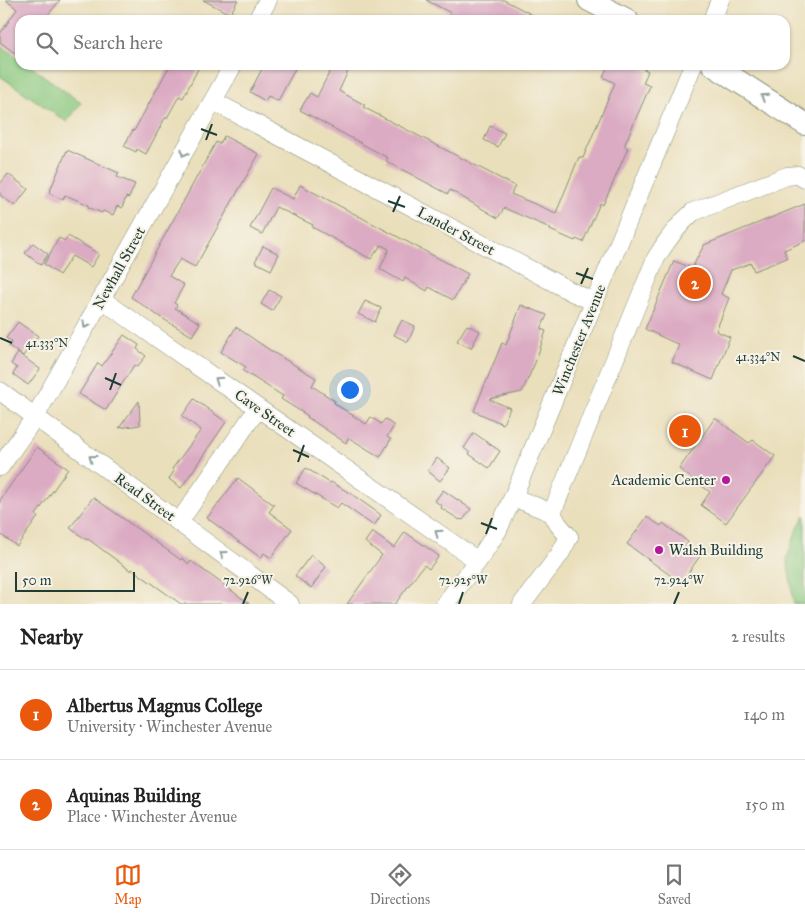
<!DOCTYPE html>
<html lang="en">
<head>
<meta charset="utf-8">
<style>
	:root { --surface:#fff; --page:#f2f2f2; --text:#222; --muted:#767676; --line:#e0e0e0; --accent:#ea580c }
	body { margin:0; font-family:"IM FELL Great Primer",serif; background:var(--page); color:var(--text) }
	.scale { position:absolute; left:15px; bottom:12px; width:120px; box-sizing:border-box; padding-left:5px; border:2px solid #1f3d34; border-top:0; font-size:14px; line-height:18px; white-space:nowrap; color:#1f3d34; -webkit-text-stroke:4px #f7f3e8; paint-order:stroke }
	.you { position:absolute; left:349px; top:389px; width:18px; height:18px; margin:-12px; border:4px solid #fff; border-radius:50%; background:#1a73e8; box-shadow:0 0 0 8px #1a73e833 }
	.badge { display:grid; place-items:center; width:32px; height:32px; border-radius:50%; background:var(--accent); color:#fff; font-size:16px; font-weight:700 }
	.pin { position:absolute; translate:-50% -50%; border:2px solid #fff; box-shadow:0 1px 5px #0006 }
	.list { margin:0; padding:0; list-style:none }
	h2 { display:flex; justify-content:space-between; align-items:center; height:65px; margin:0; padding:0 20px; font-size:21px }
	h2 small { font-size:16px; font-weight:400; color:var(--muted) }
	.list li { display:grid; grid-template-columns:32px 1fr auto; gap:15px; align-items:center; box-sizing:border-box; height:90px; padding:0 20px; border-top:1px solid var(--line) }
	.list b { display:block; font-size:19px; white-space:nowrap }
	.list p { margin:0; font-size:16px; white-space:nowrap; color:var(--muted) }
	.list em { font-size:16px; font-style:normal; color:var(--muted) }
	.icon { flex:none; width:28px; height:28px; fill:none; stroke:currentColor; stroke-width:2; stroke-linecap:round; stroke-linejoin:round }
	.map { position:relative; flex:none; width:805px; height:604px; overflow:hidden }
	.search { position:absolute; background:var(--surface); box-shadow:0 1px 4px #0004; left:15px; right:15px; top:15px; height:55px; display:flex; align-items:center; gap:12px; box-sizing:border-box; padding:0 18px; border-radius:15px; color:var(--muted); font-size:19px }
	.sheet { height:245px; background:var(--surface) }
	nav { display:flex; justify-content:space-around; align-items:center; box-sizing:border-box; height:70px; border-top:1px solid var(--line); background:var(--surface); font-size:14px; color:var(--muted) }
	nav a { display:grid; justify-items:center; gap:2px }
	nav .on { color:var(--accent) }
	.map>svg:first-child { display:block }
</style>
</head>
<body>
<div class="map">
<svg width="805" height="604" viewBox="0 0 805 604">
	<rect width="100%" height="100%" fill="#f7f3e8"/>
	<filter id="ink" filterUnits="userSpaceOnUse"><feTurbulence type="fractalNoise" baseFrequency=".02" numOctaves="2"/><feDisplacementMap in="SourceGraphic" scale="10" xChannelSelector="R" yChannelSelector="G"/><feConvolveMatrix kernelMatrix="1 2 1 2 8 2 1 2 1" color-interpolation-filters="sRGB"/></filter>
	<filter id="wash" filterUnits="userSpaceOnUse"><feTurbulence type="fractalNoise" baseFrequency=".0096" numOctaves="4" result="noise"/><feDisplacementMap in="SourceGraphic" scale="20" xChannelSelector="R" yChannelSelector="G"/><feGaussianBlur stdDeviation="1.12" result="paint"/><feColorMatrix in="noise" values="0 0 0 0 0 0 0 0 0 0 0 0 0 0 0 0 0 1.4 0 .05"/><feComposite in="paint" operator="in"/></filter>
	<g filter="url(#wash)">
		<rect width="100%" height="100%" fill="#eadfbb"/>
		<path fill="#8bc980" stroke="#55835a" d="M0,45L20,59V65H29L81,103L67,122L0,76Z
			M805,515V604H794L787,558L797,529Z"/>
		<g id="blocks">
			<path fill="#dbaac3" d="M6,0H60L44,20H20V57L0,42V34L17,9Z
				M203,0H238L230,14Z
				M426,0H504L542,20H448L451,13Z
				M170,65H200L183,98L179,96L167,118H165L146,154L137,149L136,152L124,146L133,130L134,131Z
				M264,65H297L278,101L268,96L265,101L250,92Z
				M333,65L348,71L339,91L365,105L363,107L515,186L511,194L556,213L579,157L583,158L615,83L603,77L608,65H635L648,71L643,83L650,86L624,146L628,148L612,185L603,205L600,203L583,242L576,239L575,241L550,230V228L504,208L498,218L450,190L448,194L386,161L388,158L300,110L310,93L317,97Z
				M490,126L505,133L498,147L484,140Z
				M224,136L259,154L195,267L180,259L169,276L184,285L174,303L177,305L175,308L200,323L192,336L160,317L131,297L216,142L220,144Z
				M67,150L119,173L117,177L135,184L129,198L126,197L122,208L117,206L113,215L103,211L102,213L88,207L89,205L65,195L63,200L49,193Z
				M8,174L28,189L15,206L0,195V184Z
				M300,185L468,274L453,300L429,287L427,291L405,278L403,282L380,269L389,249L381,245L371,259L312,227L313,225L276,207L262,234L250,228L271,188L293,199Z
				M805,204V241L784,250L787,258L754,271L751,263L731,270L721,294L729,298L716,331L730,337L713,380L672,362L679,345L645,329L674,261L692,268L704,245Z
				M68,236L99,254L91,267L72,256L59,275L44,264L59,238L65,241Z
				M33,243L48,254L41,265L25,253Z
				M263,246L279,254L271,270L255,262Z
				M269,290L281,296L272,311L261,304Z
				M365,301L381,308L375,322L358,314Z
				M521,305L547,315L541,329L546,331L535,363L522,392L489,399L510,408L503,424L474,411L502,343L506,345Z
				M402,320L415,326L408,342L394,335Z
				M18,322L38,336L23,356L9,346L12,342L6,338Z
				M467,325L480,331L471,348L457,341Z
				M236,327L271,351L316,378L312,386L335,401L334,403L366,424L371,417L381,424L385,419L394,426L387,437L391,439L380,457L351,439L348,438L346,443L307,417L308,416L281,399L283,396L243,371L246,367L221,352Z
				M124,335L139,345L137,349L146,356L137,367L134,365L106,410L79,394L98,363L102,366Z
				M18,353L40,369L28,385L13,374L17,368L11,364Z
				M194,399L226,422L181,488L169,479L174,471L172,469L201,430L182,416Z
				M139,401L140,425L119,428Z
				M715,418L749,443L753,440L775,456L726,523L701,505L710,492L679,469Z
				M474,433L500,451L489,468L469,454L470,453L464,448Z
				M37,447L68,469L36,515L38,517L17,546L0,534V500Z
				M437,458L450,468L440,481L428,471Z
				M306,468L330,483L331,482L353,495L381,515L374,526L341,503L337,508L296,483Z
				M238,478L274,505L269,512L292,529L271,558L264,553L261,558L207,518Z
				M443,490L471,509L463,520L460,519V520L441,508L442,506L435,501Z
				M93,497L181,560L182,558L189,564L191,561L250,604H181L132,569L131,571L88,539L87,540L70,528Z
				M647,517L661,526L663,523L688,542L686,546L700,556L681,583L627,544Z
				M372,532L394,548L405,532L439,556L429,569L424,565L395,604H347L382,555L365,542Z
				M311,555L326,567L311,588L295,576Z"/>
		</g>
	</g>
	<g filter="url(#ink)">
		<use href="#blocks" fill-opacity="0" stroke="#848e78" stroke-width="1"/>
		<g fill="none" stroke-linecap="round" stroke-linejoin="round">
			<g stroke="#848e78" stroke-width="19">
				<path id="minor" d="M257,20L268,0
					M712,20L720,0
					M213,101L574,293L595,302
					M101,299L478,561
					M0,391L290,604
					M0,467L35,417L233,65
					M513,497L552,513
					M179,522L258,408
					M445,604L478,561L498,530L513,497L693,65
					M522,604L560,554L569,537L558,524L552,513L656,258C666,241 678,225 693,212L787,176L798,175L805,179"/>
			</g>
			<g stroke="#848e78" stroke-width="24">
				<path id="major" d="M589,0L627,20
					M713,65L805,124"/>
			</g>
			<use href="#minor" stroke="#fff" stroke-width="18"/>
			<use href="#major" stroke="#fff" stroke-width="22"/>
		</g>
		<defs><path id="oneway-chevron" d="M-2-3.5L2.5 0L-2 3.5" fill="none" stroke-width="1.6" stroke-linecap="round" stroke-linejoin="round" transform="scale(1.25)"/></defs>
		<g stroke="#8f9e9a">
			<use href="#oneway-chevron" transform="translate(764 97) rotate(-147)"/>
			<use href="#oneway-chevron" transform="translate(184 153) rotate(120)"/>
			<use href="#oneway-chevron" transform="translate(86 325) rotate(119)"/>
			<use href="#oneway-chevron" transform="translate(218 380) rotate(-145)"/>
			<use href="#oneway-chevron" transform="translate(92 458) rotate(-144)"/>
			<use href="#oneway-chevron" transform="translate(438 533) rotate(-145)"/>
			<use href="#oneway-chevron" transform="translate(223 554) rotate(-144)"/>
		</g>
	</g>
	<path fill="none" stroke="#1f3d34" stroke-width="2" d="M201,129L217,135M206,140L212,124M388,201L405,207M393,212L400,196M576,273L593,279M581,284L588,268M0,338L12,343M793,356L805,361M105,378L121,385M110,390L116,373M293,450L309,457M298,462L304,445M481,523L497,529M486,534L492,518M243,604L248,592M459,604L463,592M674,604L679,592"/>
	<g fill="#b5179e" stroke="#f7f3e8" stroke-width="2">
		<circle cx="726" cy="480" r="5"/>
		<circle cx="659" cy="550" r="5"/>
	</g>
	<g text-anchor="middle" stroke-width="4" stroke-linejoin="round" paint-order="stroke">
		<g font-size="15" fill="#1f3d34" stroke="#f7f3e8">
			<text transform="translate(456 231) rotate(28)" y="5">Lander Street</text>
			<text transform="translate(119 268) rotate(-61)" y="5">Newhall Street</text>
			<text transform="translate(579 340) rotate(-68)" y="5">Winchester Avenue</text>
			<text transform="translate(265 413) rotate(35)" y="5">Cave Street</text>
			<text transform="translate(145 497) rotate(36)" y="5">Read Street</text>
		</g>
		<g font-size="15" fill="#1f3d34" stroke="#f7f3e8" text-anchor="end">
			<text x="716" y="485">Academic Center</text>
			<text x="669" y="555" text-anchor="start">Walsh Building</text>
		</g>
	</g>
	<g font-size="12" text-anchor="middle" fill="#1f3d34" stroke="#f7f3e8" stroke-width="4" stroke-linejoin="round" paint-order="stroke">
		<text x="47" y="347">41.333°N</text>
		<text x="758" y="361">41.334°N</text>
		<text x="248" y="584">72.926°W</text>
		<text x="463" y="584">72.925°W</text>
		<text x="679" y="584">72.924°W</text>
	</g>
</svg>
<div class="scale">50 m</div>
<div class="you"></div>
<div class="pin badge" style="left:685px;top:431px">1</div>
<div class="pin badge" style="left:695px;top:283px">2</div>
<div class="search"><svg class="icon" aria-label="search" viewBox="0 0 24 24"><circle cx="10" cy="10" r="6"/><path d="M15 15l6 6"/></svg>Search here</div>
</div>
<section class="sheet">
<h2>Nearby<small>2 results</small></h2>
<ul class="list">
<li><span class="badge">1</span><div><b>Albertus Magnus College</b><p>University · Winchester Avenue</p></div><em>140 m</em></li>
<li><span class="badge">2</span><div><b>Aquinas Building</b><p>Place · Winchester Avenue</p></div><em>150 m</em></li>
</ul>
</section>
<nav>
<a class="on"><svg class="icon" aria-label="map" viewBox="0 0 24 24"><path d="M3 6l6-2 6 2 6-2v14l-6 2-6-2-6 2zM9 4v14M15 6v14"/></svg>Map</a>
<a><svg class="icon" aria-label="directions" viewBox="0 0 24 24"><path d="M12 3l9 9-9 9-9-9zM9 14v-3h6M13 9l2 2-2 2"/></svg>Directions</a>
<a><svg class="icon" aria-label="saved" viewBox="0 0 24 24"><path d="M7 4h10v16l-5-4-5 4z"/></svg>Saved</a>
</nav>
</body>
</html>
